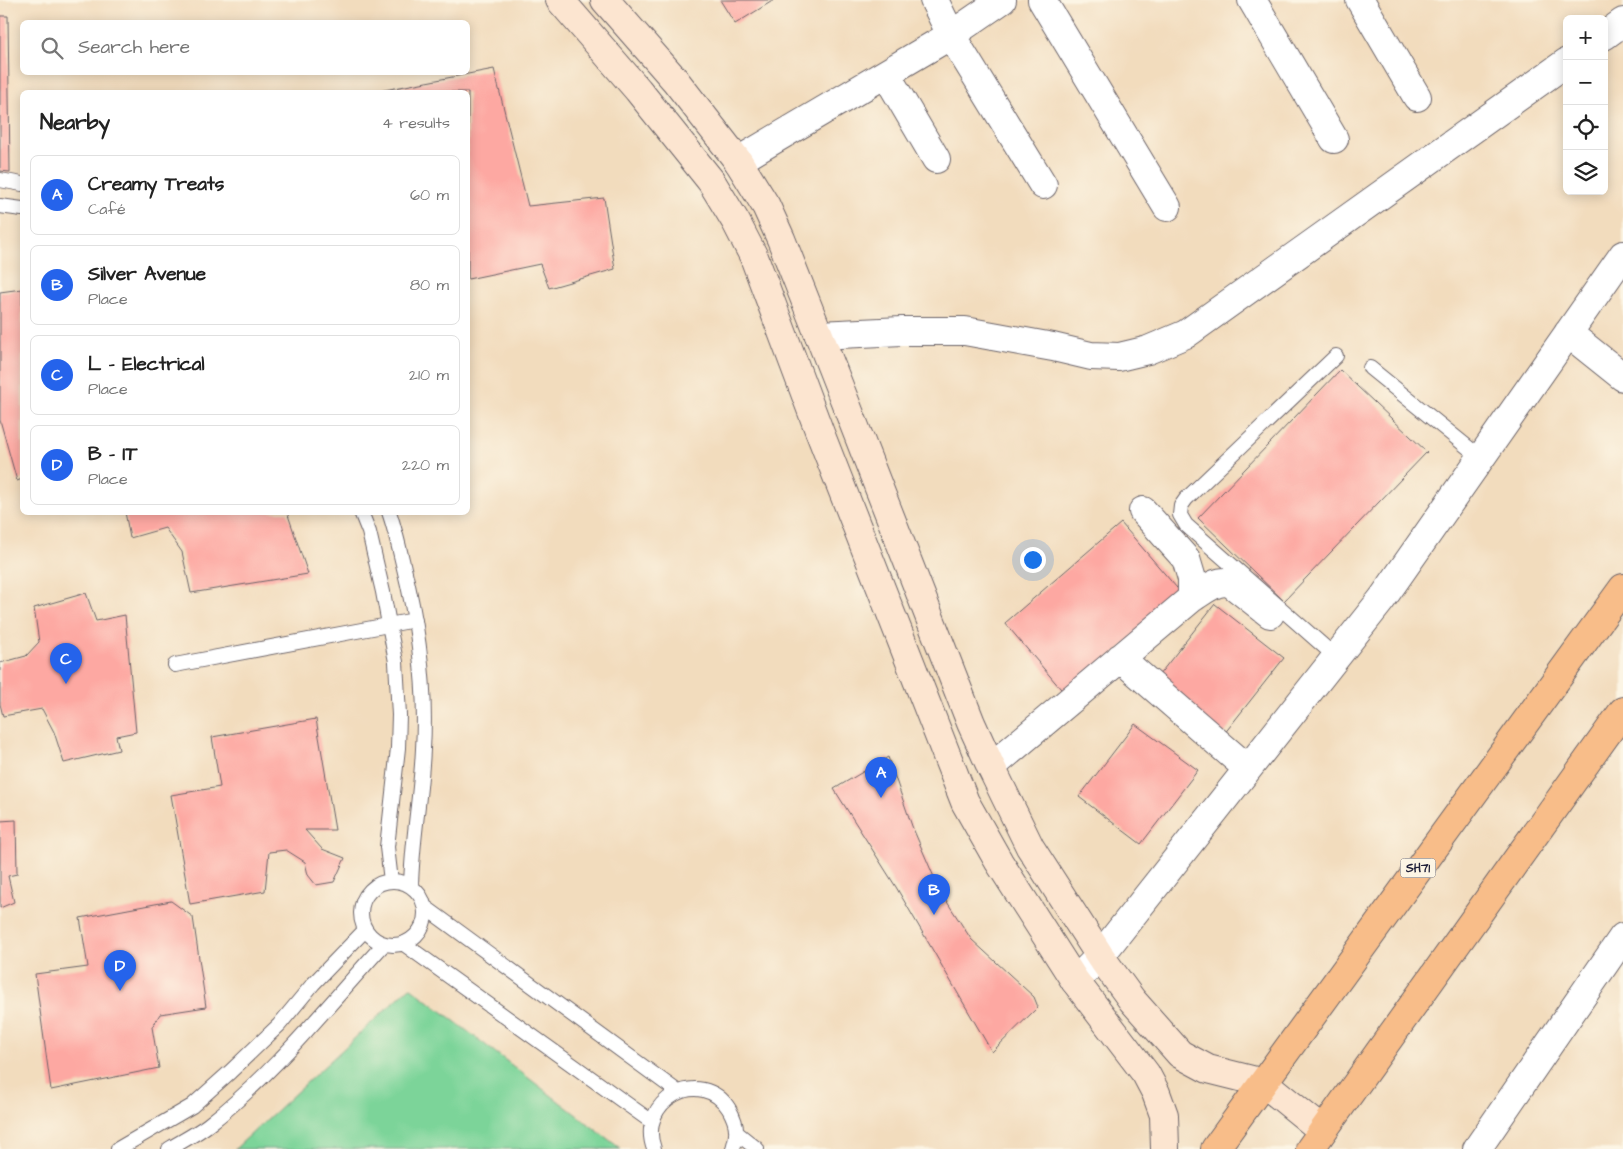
<!DOCTYPE html>
<html lang="en">
<head>
<meta charset="utf-8">
<style>
	:root { --surface:#fff; --page:#f6f6f6; --text:#222; --muted:#767676; --line:#e0e0e0; --accent:#2563eb }
	body { margin:0; font-family:"Architects Daughter",sans-serif; background:var(--page); color:var(--text) }
	.controls { position:absolute; right:15px; top:15px; display:grid; overflow:hidden; border-radius:8px; box-shadow:0 2px 12px #0003 }
	.controls button { width:45px; height:45px; display:grid; place-items:center; padding:0; border:0; border-bottom:1px solid var(--line); background:var(--surface); color:var(--text); font:25px sans-serif }
	.you { position:absolute; left:1032px; top:559px; width:18px; height:18px; margin:-12px; border:4px solid #fff; border-radius:50%; background:#1a73e8; box-shadow:0 0 0 8px #1a73e833 }
	.badge { display:grid; place-items:center; width:32px; height:32px; border-radius:50%; background:var(--accent); color:#fff; font-size:16px; font-weight:700 }
	.pin { position:absolute; translate:-50% -41px; filter:drop-shadow(0 1px 2px #0008) }
	.pin::after { content:''; position:absolute; top:26px; width:18px; height:15px; background:inherit; clip-path:polygon(0 0,100% 0,50% 100%) }
	.list { margin:0; padding:0; list-style:none }
	h2 { display:flex; justify-content:space-between; align-items:center; height:65px; margin:0; padding:0 20px; font-size:21px }
	h2 small { font-size:16px; font-weight:400; color:var(--muted) }
	.list li { display:grid; grid-template-columns:32px 1fr auto; gap:15px; align-items:center; box-sizing:border-box; height:80px; margin:0 10px 10px; padding:0 10px; border:1px solid var(--line); border-radius:8px }
	.list b { display:block; font-size:19px; white-space:nowrap }
	.list p { margin:0; font-size:16px; white-space:nowrap; color:var(--muted) }
	.list em { font-size:16px; font-style:normal; color:var(--muted) }
	.icon { flex:none; width:28px; height:28px; fill:none; stroke:currentColor; stroke-width:2; stroke-linecap:round; stroke-linejoin:round }
	.map { position:relative; flex:none; width:1623px; height:1149px; overflow:hidden }
	.search { position:absolute; background:var(--surface); box-shadow:0 2px 12px #0003; left:20px; top:20px; width:450px; height:55px; display:flex; align-items:center; gap:12px; box-sizing:border-box; padding:0 18px; border-radius:8px; color:var(--muted); font-size:19px }
	.panel { position:absolute; background:var(--surface); box-shadow:0 2px 12px #0003; left:20px; top:90px; width:450px; height:425px; border-radius:8px }
	.map>svg:first-child { display:block }
</style>
</head>
<body>
<div class="map">
<svg width="1623" height="1149" viewBox="0 0 1623 1149">
	<rect width="100%" height="100%" fill="#fcf5e5"/>
	<filter id="ink" filterUnits="userSpaceOnUse"><feTurbulence type="fractalNoise" baseFrequency=".02" numOctaves="2"/><feDisplacementMap in="SourceGraphic" scale="10" xChannelSelector="R" yChannelSelector="G"/><feConvolveMatrix kernelMatrix="1 2 1 2 8 2 1 2 1" color-interpolation-filters="sRGB"/></filter>
	<filter id="wash" filterUnits="userSpaceOnUse"><feTurbulence type="fractalNoise" baseFrequency=".0096" numOctaves="4" result="noise"/><feDisplacementMap in="SourceGraphic" scale="20" xChannelSelector="R" yChannelSelector="G"/><feGaussianBlur stdDeviation="1.12" result="paint"/><feColorMatrix in="noise" values="0 0 0 0 0 0 0 0 0 0 0 0 0 0 0 0 0 1.4 0 .05"/><feComposite in="paint" operator="in"/></filter>
	<g filter="url(#wash)">
		<rect width="100%" height="100%" fill="#f2dcbd"/>
		<path fill="#7cd499" stroke="#4f7b6a" d="M410,987L621,1149H235Z"/>
		<g id="blocks">
			<path fill="#fda8a2" d="M720,0H774L735,24Z
				M0,16H8L10,172L0,171Z
				M494,69L528,206L604,198L615,269L549,288L540,264L468,279V92H374Z
				M22,289V479L17,481L0,420V292Z
				M1340,370L1427,452L1284,601L1198,518Z
				M125,512H287L308,574L191,593L182,552L165,528L130,538Z
				M1121,523L1183,595L1066,695L1005,623Z
				M86,593L96,621L125,615L136,732L116,736L119,750L64,763L54,732L42,709L3,716L0,704V663L26,656L39,642L34,608Z
				M1215,604L1284,658L1224,734L1155,680Z
				M316,719L335,830H305L322,849L345,858L334,882L316,885L308,875L305,862L286,850L269,852L265,891L190,904L171,795L220,787L212,737Z
				M1135,724L1198,770L1141,844L1079,797Z
				M888,757L912,826L940,891L971,939L1034,997L1038,1007L992,1052L896,887L834,789Z
				M16,820L17,874L8,876L14,902L0,908V821Z
				M171,901L193,917L206,1007L160,1014L152,1027L159,1068L51,1090L35,974L88,967L80,918Z"/>
		</g>
	</g>
	<g filter="url(#ink)">
		<use href="#blocks" fill-opacity="0" stroke="#6b6368" stroke-width="1"/>
		<g fill="none" stroke-linecap="round" stroke-linejoin="round">
			<g stroke="#6b6368" stroke-width="16">
				<path id="service" d="M0,180L22,184
					M0,206L22,209
					M1336,356L1186,499L1181,506L1180,515L1186,525L1336,657
					M1370,368L1481,458
					M361,512L369,532L383,592L396,662L399,715L398,748L387,847L391,881
					M389,512C395,529 399,547 403,564C418,624 427,686 423,749C421,795 412,840 411,886
					M175,665L415,620
					M361 913a32 32 0 1 1 64 0a32 32 0 1 1-64 0Z
					M425,907L678,1092
					M404,944L652,1122
					M737,1133L757,1149
					M118,1149L192,1106L230,1072L279,1025L313,984L365,930
					M169,1149C182,1141 196,1134 208,1125C275,1073 327,1006 384,944
					M654,1149C636,1101 701,1065 729,1109C733,1116 737,1125 736,1134C736,1139 734,1144 733,1149"/>
			</g>
			<g stroke="#6b6368" stroke-width="30">
				<path id="minor" d="M934,0L951,35L1043,185
					M1042,0L1167,207
					M1252,0L1334,139
					M1360,0L1417,97
					M1604,36L1623,22
					M886,74L936,159
					M738,161L951,35L1002,0
					M1568,333L1623,377
					M819,335L902,331H965L1053,347L1091,356L1119,357L1148,350L1186,334L1567,62
					M1143,511L1186,559L1192,579V598
					M1120,658L1247,768
					M991,767L1192,598C1204,591 1218,577 1232,584L1270,614
					M1075,981L1100,956L1382,599L1623,255
					M1477,1149L1623,937"/>
			</g>
			<g stroke="#6b6368" stroke-width="30">
				<path id="secondary" d="M560,0L638,90L711,181L736,222L754,257L820,433L965,802L999,862L1075,981L1146,1074L1156,1093L1164,1115L1165,1149
					M605,0L675,80L738,161L766,206L781,239L819,335L971,723L991,767L1030,847L1100,956L1132,1000L1180,1054L1208,1069L1264,1083L1322,1130"/>
			</g>
			<g stroke="#6b6368" stroke-width="30">
				<path id="primary" d="M1215,1149L1623,588
					M1310,1149L1623,711"/>
			</g>
			<use href="#service" stroke="#fff" stroke-width="14"/>
			<use href="#minor" stroke="#fff" stroke-width="28"/>
			<use href="#secondary" stroke="#fce5d0" stroke-width="28"/>
			<use href="#primary" stroke="#f8bd89" stroke-width="28"/>
		</g>
	</g>
	<g text-anchor="middle" stroke-width="4.5" stroke-linejoin="round" paint-order="stroke">
		<rect fill="#fcf5e5" stroke="#63616e" stroke-width="1" x="1400.5" y="858.5" width="35" height="19" rx="4"/>
		<g font-size="12" font-weight="bold" fill="#22223b">
			<text x="1418" y="872">SH71</text>
		</g>
	</g>
</svg>
<div class="controls">
<button>+</button>
<button>−</button>
<button><svg class="icon" aria-label="locate" viewBox="0 0 24 24"><circle cx="12" cy="12" r="6"/><path d="M12 2v4M12 18v4M2 12h4M18 12h4"/></svg></button>
<button><svg class="icon" aria-label="layers" viewBox="0 0 24 24"><path d="M12 4l9 5-9 5-9-5zM3 14l9 5 9-5"/></svg></button>
</div>
<div class="you"></div>
<div class="pin badge" style="left:881px;top:798px">A</div>
<div class="pin badge" style="left:934px;top:915px">B</div>
<div class="pin badge" style="left:66px;top:684px">C</div>
<div class="pin badge" style="left:120px;top:991px">D</div>
<div class="search"><svg class="icon" aria-label="search" viewBox="0 0 24 24"><circle cx="10" cy="10" r="6"/><path d="M15 15l6 6"/></svg>Search here</div>
<section class="panel">
<h2>Nearby<small>4 results</small></h2>
<ul class="list">
<li><span class="badge">A</span><div><b>Creamy Treats</b><p>Café</p></div><em>60 m</em></li>
<li><span class="badge">B</span><div><b>Silver Avenue</b><p>Place</p></div><em>80 m</em></li>
<li><span class="badge">C</span><div><b>L - Electrical</b><p>Place</p></div><em>210 m</em></li>
<li><span class="badge">D</span><div><b>B - IT</b><p>Place</p></div><em>220 m</em></li>
</ul>
</section>
</div>
</body>
</html>
